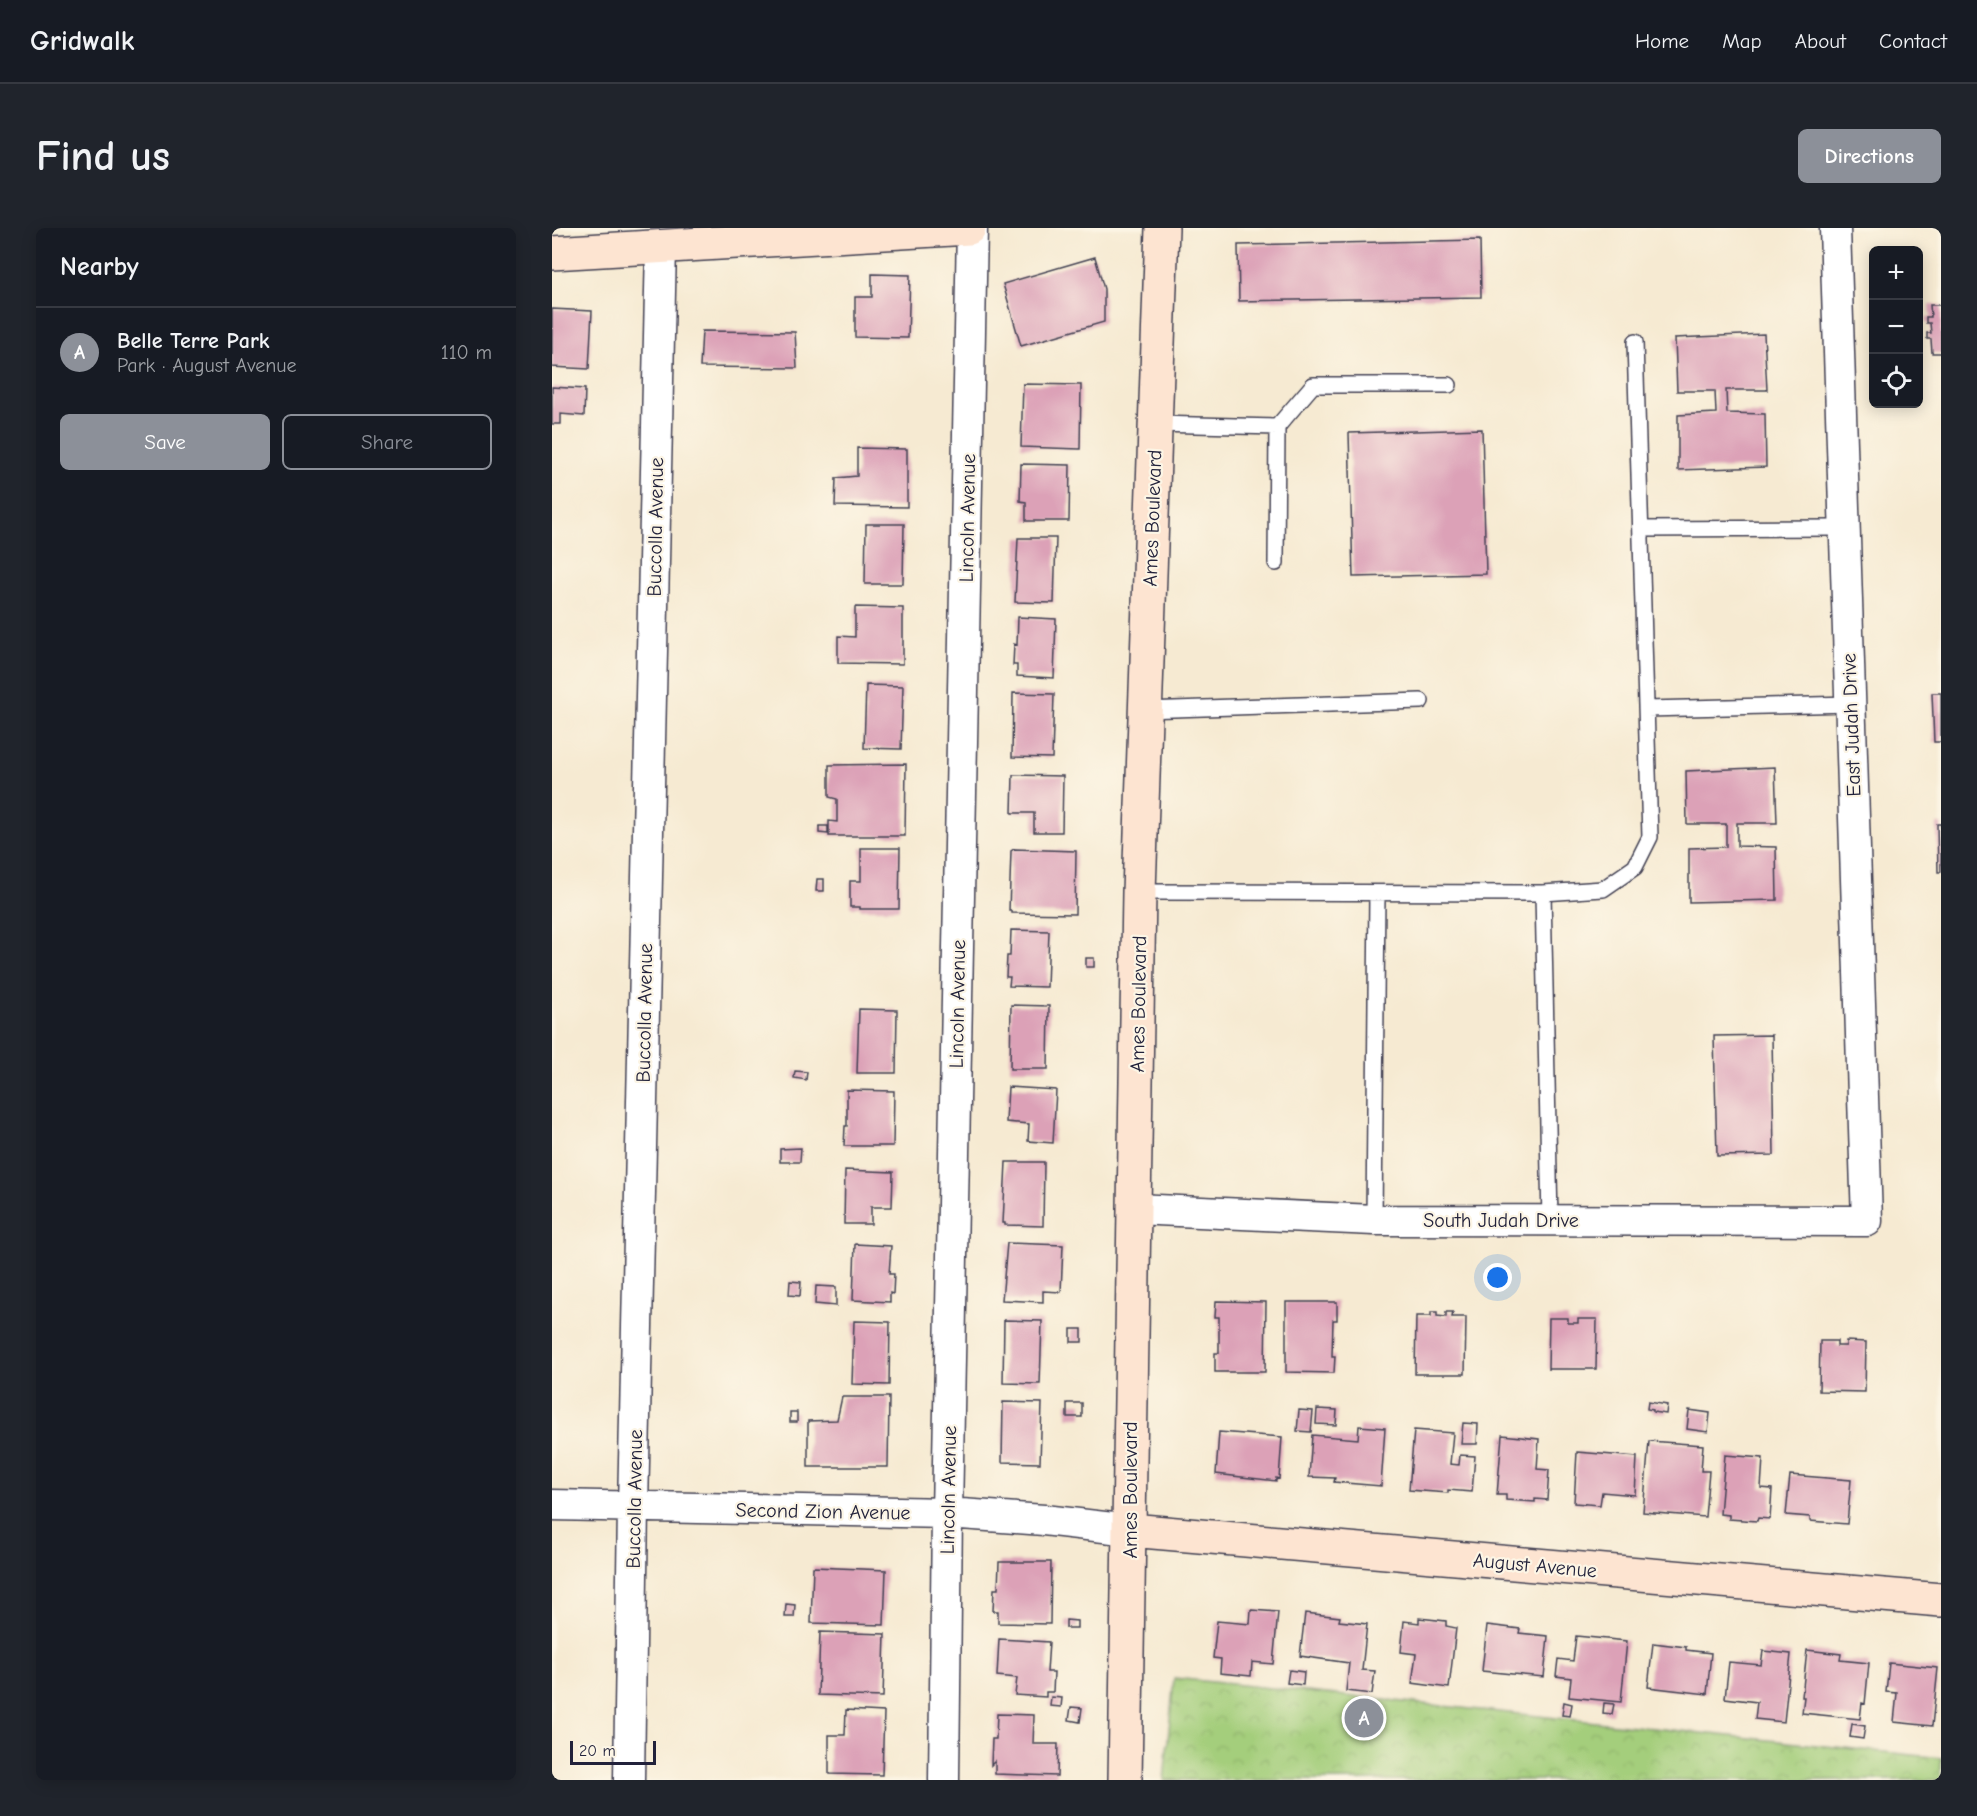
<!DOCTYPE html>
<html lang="en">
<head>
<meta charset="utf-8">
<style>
	:root { --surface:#171b24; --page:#20242c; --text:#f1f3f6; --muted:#9ea1a6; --line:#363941; --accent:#8c9099 }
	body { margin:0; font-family:"Comic Neue",sans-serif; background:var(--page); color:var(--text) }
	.controls { position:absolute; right:18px; top:18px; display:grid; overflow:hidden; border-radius:9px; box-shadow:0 3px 15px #0003 }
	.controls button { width:54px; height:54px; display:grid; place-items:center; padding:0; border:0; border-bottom:2px solid var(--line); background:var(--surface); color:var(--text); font:30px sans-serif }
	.scale { position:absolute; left:18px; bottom:15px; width:86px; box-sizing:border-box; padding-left:6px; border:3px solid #22223b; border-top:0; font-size:16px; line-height:21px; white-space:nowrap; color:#22223b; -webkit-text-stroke:4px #fcf5e5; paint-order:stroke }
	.you { position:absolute; left:946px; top:1050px; width:21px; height:21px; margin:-15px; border:4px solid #fff; border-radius:50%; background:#1a73e8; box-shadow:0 0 0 9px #1a73e833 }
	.badge { display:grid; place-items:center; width:39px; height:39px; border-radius:50%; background:var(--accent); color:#fff; font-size:20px; font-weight:700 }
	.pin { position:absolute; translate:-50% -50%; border:3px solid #fff; box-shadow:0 2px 6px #0006 }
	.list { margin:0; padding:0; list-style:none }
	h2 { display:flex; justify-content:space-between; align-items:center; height:78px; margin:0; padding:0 24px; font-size:26px }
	h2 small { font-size:20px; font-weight:400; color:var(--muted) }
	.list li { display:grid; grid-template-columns:39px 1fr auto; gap:18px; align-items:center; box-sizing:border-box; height:90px; padding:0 24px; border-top:2px solid var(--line) }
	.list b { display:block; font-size:22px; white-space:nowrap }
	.list p { margin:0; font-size:20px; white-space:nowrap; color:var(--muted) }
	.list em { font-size:20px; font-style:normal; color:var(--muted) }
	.actions { display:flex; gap:12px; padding:18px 24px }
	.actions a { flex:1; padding:14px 0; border:2px solid var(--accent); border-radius:9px; text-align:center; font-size:21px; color:var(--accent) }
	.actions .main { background:var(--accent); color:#fff }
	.icon { flex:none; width:33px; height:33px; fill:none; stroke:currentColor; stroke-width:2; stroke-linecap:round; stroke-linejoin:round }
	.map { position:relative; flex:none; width:1389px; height:1552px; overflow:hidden; border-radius:9px }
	header { display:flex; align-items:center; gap:36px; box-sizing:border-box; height:84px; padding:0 30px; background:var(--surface); border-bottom:2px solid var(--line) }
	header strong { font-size:28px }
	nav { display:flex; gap:33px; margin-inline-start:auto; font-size:21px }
	.intro { display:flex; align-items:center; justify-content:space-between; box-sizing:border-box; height:144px; padding:0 36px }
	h1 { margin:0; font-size:42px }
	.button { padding:15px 27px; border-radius:9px; background:var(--accent); color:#fff; font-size:21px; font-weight:700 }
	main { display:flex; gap:36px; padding:0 36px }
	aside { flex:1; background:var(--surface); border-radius:9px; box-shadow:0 3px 15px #0003 }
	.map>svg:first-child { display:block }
</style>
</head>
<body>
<header>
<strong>Gridwalk</strong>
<nav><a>Home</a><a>Map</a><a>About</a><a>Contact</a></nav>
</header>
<div class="intro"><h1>Find us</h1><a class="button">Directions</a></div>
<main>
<aside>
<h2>Nearby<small></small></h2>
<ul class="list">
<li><span class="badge">A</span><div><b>Belle Terre Park</b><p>Park · August Avenue</p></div><em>110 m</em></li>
</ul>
<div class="actions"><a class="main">Save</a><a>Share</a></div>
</aside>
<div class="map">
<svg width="1389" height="1552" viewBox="0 0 1389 1552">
	<defs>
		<pattern id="park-crowns" width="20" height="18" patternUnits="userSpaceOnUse" patternTransform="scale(1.5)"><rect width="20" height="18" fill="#a4ce7b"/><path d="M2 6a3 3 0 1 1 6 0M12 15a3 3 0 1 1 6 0" fill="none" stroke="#8db16b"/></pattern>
	</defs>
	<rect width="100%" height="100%" fill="#fcf5e5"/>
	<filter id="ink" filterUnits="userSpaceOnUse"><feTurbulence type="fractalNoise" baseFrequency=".0167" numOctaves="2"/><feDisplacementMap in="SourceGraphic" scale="12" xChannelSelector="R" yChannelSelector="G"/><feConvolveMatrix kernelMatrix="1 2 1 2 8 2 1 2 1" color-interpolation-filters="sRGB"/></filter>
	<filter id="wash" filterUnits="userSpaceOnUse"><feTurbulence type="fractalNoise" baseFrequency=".008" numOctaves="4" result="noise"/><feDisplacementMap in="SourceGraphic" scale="24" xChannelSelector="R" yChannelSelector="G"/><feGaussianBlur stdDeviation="1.35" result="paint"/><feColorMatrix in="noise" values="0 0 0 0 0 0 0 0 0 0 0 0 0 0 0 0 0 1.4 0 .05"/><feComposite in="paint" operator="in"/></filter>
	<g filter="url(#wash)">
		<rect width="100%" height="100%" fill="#f6ead2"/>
		<path fill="url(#park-crowns)" stroke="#63785b" stroke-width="1.5" d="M622,1450L1389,1530V1552H612Z"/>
		<g id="blocks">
			<path fill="#dca1b7" d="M928,12L929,69L687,73L686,17Z
				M543,29L552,61V94L469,118L451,56Z
				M320,46L358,47L356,110L303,109V69H320Z
				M1378,77H1389V125H1380L1379,111H1375V105H1379L1378,95H1374V89H1379Z
				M0,81L40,83L37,141L0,139Z
				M150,103L243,104L245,140L148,139Z
				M1212,106L1215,162H1174L1175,185L1213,186L1214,239L1126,242V187L1164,185L1163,163H1125L1123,110Z
				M471,156L529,157L528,221L469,219Z
				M0,159L33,161L32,188L9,186V196H0Z
				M930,201L934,346L801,349L797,205Z
				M305,220L355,221V279L283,278L284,250L305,248Z
				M469,236L518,237L517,293H474V274L468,273Z
				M314,296H352L351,356H313Z
				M466,310H504L502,375L463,374Z
				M303,379L351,380V436L286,435V408L303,409Z
				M466,389L504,391L502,450L465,448V437H461L462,416L465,417Z
				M314,457L351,458L349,521L312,520Z
				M461,465L502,466L500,530L460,529Z
				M1380,465H1389V514H1382Z
				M354,536L353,608H277V593L285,594V571L277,569V537Z
				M1223,539L1225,595H1185V618L1224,619L1225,672L1137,674V620L1174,619V596H1135L1134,543Z
				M461,547L511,548L510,604H482V585H460Z
				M1385,596H1389V644H1386Z
				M267,598H276V606L267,605Z
				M309,620H348L347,681H308V679H298V653H309Z
				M462,621L524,623L523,686L460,685V683H457L459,623Z
				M265,651H272V663H264Z
				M459,702L497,703L495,759L457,758L458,749H454L455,728H458Z
				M534,730H542V739H534Z
				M459,777L497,778L496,841H458Z
				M307,781L345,782L344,845H305Z
				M1220,807L1222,927L1165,928L1162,808Z
				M243,843L255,844L254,852L242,850Z
				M456,859L504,862L501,915L476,913L477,896L454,894Z
				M295,862L342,863L341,918H292L293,898H295Z
				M249,920L248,934H228V921Z
				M454,934H492L491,998L453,997V995H451Z
				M293,942L341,944L340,979H319V996H292Z
				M455,1015L511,1017L509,1064L491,1063V1074L450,1072Z
				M303,1016L339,1018L337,1046H342L341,1066L338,1065V1074L301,1072Z
				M238,1053L249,1054L248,1068L237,1067Z
				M264,1058L284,1059V1078L263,1076Z
				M664,1073L714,1074L713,1144H663V1125H667V1089H663Z
				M734,1074H785V1092H781L780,1128H783L782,1145L734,1144Z
				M879,1084H885V1088L894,1089V1084H901L900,1089H914L913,1146H863L864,1088H879Z
				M997,1090H1016V1095H1026V1091H1045L1044,1141H996Z
				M452,1092L490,1093L488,1156L451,1155Z
				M302,1093L338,1094L337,1157L300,1156Z
				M519,1101H530V1114H519Z
				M1268,1113H1285V1118H1294V1113L1314,1114L1313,1164L1267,1163Z
				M290,1169H337L336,1239H256V1193L285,1192Z
				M451,1174L490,1175L488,1235L450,1234Z
				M1096,1174L1115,1177L1114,1186L1101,1184V1182L1095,1181Z
				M515,1175H530V1189H515Z
				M765,1181L785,1182L784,1197L764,1196Z
				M747,1182L761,1183L759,1204L745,1203Z
				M1137,1182L1158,1185L1156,1204L1135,1201Z
				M238,1184H245V1194H238Z
				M911,1195L926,1196L925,1216H909Z
				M807,1198L833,1200L829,1258L782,1254L783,1250L757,1249L760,1207L806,1211Z
				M862,1202L901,1205L898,1236L907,1237L908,1227L923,1228L920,1264L896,1262V1265L857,1262Z
				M667,1204L730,1209L727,1251L724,1250V1253L664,1246Z
				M950,1207L987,1211L985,1241L997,1242L995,1272L983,1271V1274L954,1272V1267H945Z
				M1097,1213L1151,1217L1149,1243H1157L1153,1289L1091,1284Z
				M1025,1224L1085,1229L1083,1267L1050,1264L1048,1277L1022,1275Z
				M1173,1227L1211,1230L1209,1260L1220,1261L1218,1291L1206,1290L1205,1293L1177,1291V1287L1168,1286Z
				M1238,1247L1299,1252L1295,1296L1258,1293V1289L1234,1287Z
				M447,1334H499L498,1396L446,1395V1383H441L442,1361H446Z
				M261,1339L334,1342L332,1397L259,1395Z
				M234,1376L243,1377L242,1389H233Z
				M699,1382L726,1384L721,1436L700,1434L699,1448L668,1445L669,1431L661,1430L665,1393L698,1396Z
				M753,1385L788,1389L787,1393L815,1396L810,1442L823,1443L820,1466L794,1463L797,1435L748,1428Z
				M867,1390L894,1393V1398L904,1400L897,1460L860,1455L864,1426L849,1424L852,1393L867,1395Z
				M514,1392L525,1393V1400H514Z
				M935,1397L968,1401L967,1405L996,1408L992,1449L930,1443Z
				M268,1404L333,1406L331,1469L266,1467Z
				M1024,1408L1075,1413L1069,1474L1017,1469L1019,1450L1004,1448L1006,1431L1021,1433Z
				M447,1411L497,1414L495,1444H502L501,1464H494V1469L463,1467L465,1450L445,1448Z
				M1101,1415L1134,1419V1422L1159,1425L1155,1466L1096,1459Z
				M1255,1422L1289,1426L1288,1432L1317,1435L1313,1476L1310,1475L1308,1491L1250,1485L1252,1469H1250Z
				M1211,1423L1239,1426L1232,1494L1203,1491L1205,1474L1173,1470L1177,1434L1209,1437Z
				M1337,1435L1386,1440L1380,1498L1342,1494L1345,1465L1334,1464Z
				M737,1442L752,1444L751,1457L735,1455Z
				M499,1469L510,1470L509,1479L498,1478Z
				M1012,1474L1020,1476L1018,1488L1010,1487Z
				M1052,1475L1062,1476L1060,1486L1051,1485Z
				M519,1479L530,1480L528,1494L517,1492Z
				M294,1482L332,1484L330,1547L277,1546V1507H293Z
				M445,1486L482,1487L481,1516H506L505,1548L443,1546V1533L439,1537L440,1511H444Z
				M1300,1496L1313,1498L1311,1511L1298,1509Z"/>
		</g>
	</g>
	<g filter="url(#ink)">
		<use href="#blocks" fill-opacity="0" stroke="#424052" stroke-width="1.5"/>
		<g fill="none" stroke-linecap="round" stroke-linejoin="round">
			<g stroke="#424052" stroke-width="18">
				<path id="lane" d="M603,196L725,199L761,157H897
					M1089,301L1293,300
					M724,335L725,199
					M1095,481L1299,476
					M592,482L869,473
					M587,664L991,665L1051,661L1083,639L1098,609L1083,114
					M991,665L998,992
					M822,992L825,665"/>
			</g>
			<g stroke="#424052" stroke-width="33">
				<path id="street" d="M583,981L822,992L1315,993L1283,0
					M0,1277L395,1285L492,1292L578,1302
					M77,1552L81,1279L109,18
					M392,1552L395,1285L420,0"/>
			</g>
			<g stroke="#424052" stroke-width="36">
				<path id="secondary" d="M0,25L417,0
					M578,1302L1389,1372
					M573,1552L587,664L610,0"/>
			</g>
			<use href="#lane" stroke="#fff" stroke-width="15"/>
			<use href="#street" stroke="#fff" stroke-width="30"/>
			<use href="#secondary" stroke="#fde4d1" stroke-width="33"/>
		</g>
	</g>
	<g text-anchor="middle" stroke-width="4.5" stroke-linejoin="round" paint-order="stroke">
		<g font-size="20" fill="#22223b" stroke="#fcf5e5">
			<text transform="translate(415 290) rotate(-89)" y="7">Lincoln Avenue</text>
			<text transform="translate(600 290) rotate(-88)" y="7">Ames Boulevard</text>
			<text transform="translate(103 299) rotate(-89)" y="7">Buccolla Avenue</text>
			<text transform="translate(1299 497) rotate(-92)" y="7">East Judah Drive</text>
			<text transform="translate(405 776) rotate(-89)" y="7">Lincoln Avenue</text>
			<text transform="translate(586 776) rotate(-89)" y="7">Ames Boulevard</text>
			<text transform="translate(92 785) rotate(-89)" y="7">Buccolla Avenue</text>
			<text x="949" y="999">South Judah Drive</text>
			<text transform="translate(396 1262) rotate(-89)" y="7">Lincoln Avenue</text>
			<text transform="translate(578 1262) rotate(-90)" y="7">Ames Boulevard</text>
			<text transform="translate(82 1271) rotate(-89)" y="7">Buccolla Avenue</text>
			<text transform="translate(271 1283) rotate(1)" y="7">Second Zion Avenue</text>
			<text transform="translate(983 1337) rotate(5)" y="7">August Avenue</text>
		</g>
	</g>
</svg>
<div class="controls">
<button>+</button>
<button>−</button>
<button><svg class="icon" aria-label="locate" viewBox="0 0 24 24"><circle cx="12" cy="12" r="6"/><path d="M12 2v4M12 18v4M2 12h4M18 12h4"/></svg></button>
</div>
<div class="scale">20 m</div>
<div class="you"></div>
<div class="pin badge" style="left:812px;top:1490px">A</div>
</div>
</main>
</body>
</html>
